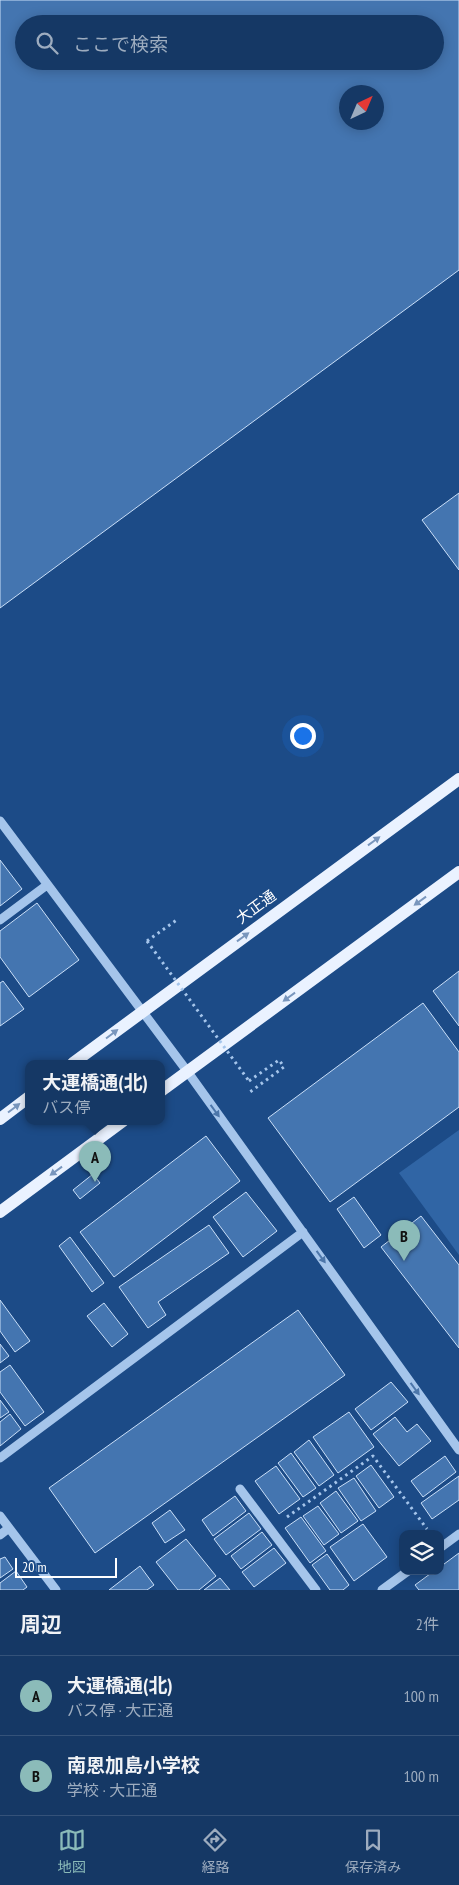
<!DOCTYPE html>
<html lang="ja">
<head>
<meta charset="utf-8">
<style>
	:root { --surface:#153865; --page:#1e3f6b; --text:#f1f3f6; --muted:#9dacbf; --line:#345279; --accent:#8bbbb9 }
	body { margin:0; font-family:"PT Sans Narrow","Noto Sans JP",sans-serif; background:var(--page); color:var(--text) }
	.controls { position:absolute; right:15px; bottom:15px; display:grid; overflow:hidden; border-radius:10px; box-shadow:0 2px 12px #0003 }
	.controls button { width:45px; height:45px; display:grid; place-items:center; padding:0; border:0; border-bottom:1px solid var(--line); background:var(--surface); color:var(--text); font:25px sans-serif }
	.compass { position:absolute; left:339px; top:85px; width:45px; height:45px; border-radius:50%; background:var(--surface); box-shadow:0 2px 12px #0003; rotate:44deg }
	.scale { position:absolute; left:15px; bottom:12px; width:102px; box-sizing:border-box; padding-left:5px; border:2px solid #fff; border-top:0; font-size:14px; line-height:18px; white-space:nowrap; color:#fff; -webkit-text-stroke:4px #1c4b87; paint-order:stroke }
	.you { position:absolute; left:302px; top:735px; width:18px; height:18px; margin:-12px; border:4px solid #fff; border-radius:50%; background:#1a73e8; box-shadow:0 0 0 8px #1a73e833 }
	.badge { display:grid; place-items:center; width:32px; height:32px; border-radius:50%; background:var(--accent); color:#111; font-size:16px; font-weight:700 }
	.pin { position:absolute; translate:-50% -41px; filter:drop-shadow(0 1px 2px #0008) }
	.pin::after { content:''; position:absolute; top:26px; width:18px; height:15px; background:inherit; clip-path:polygon(0 0,100% 0,50% 100%) }
	.popup { position:absolute; left:25px; top:1060px; width:140px; height:65px; box-sizing:border-box; display:grid; place-content:center; border-radius:10px; background:var(--surface); filter:drop-shadow(0 1px 4px #0005); font-size:16px; white-space:nowrap; color:var(--muted) }
	.popup b { font-size:19px; color:var(--text) }
	.popup::after { content:''; position:absolute; left:50%; top:100%; margin-left:-10px; border:10px solid transparent; border-top-color:var(--surface) }
	.list { margin:0; padding:0; list-style:none }
	h2 { display:flex; justify-content:space-between; align-items:center; height:65px; margin:0; padding:0 20px; font-size:21px }
	h2 small { font-size:16px; font-weight:400; color:var(--muted) }
	.list li { display:grid; grid-template-columns:32px 1fr auto; gap:15px; align-items:center; box-sizing:border-box; height:80px; padding:0 20px; border-top:1px solid var(--line) }
	.list b { display:block; font-size:19px; white-space:nowrap }
	.list p { margin:0; font-size:16px; white-space:nowrap; color:var(--muted) }
	.list em { font-size:16px; font-style:normal; color:var(--muted) }
	.icon { flex:none; width:28px; height:28px; fill:none; stroke:currentColor; stroke-width:2; stroke-linecap:round; stroke-linejoin:round }
	.map { position:relative; flex:none; width:459px; height:1590px; overflow:hidden }
	.search { position:absolute; background:var(--surface); box-shadow:0 2px 12px #0003; left:15px; right:15px; top:15px; height:55px; display:flex; align-items:center; gap:12px; box-sizing:border-box; padding:0 18px; border-radius:28px; color:var(--muted); font-size:19px }
	.sheet { height:225px; background:var(--surface) }
	nav { display:flex; justify-content:space-around; align-items:center; box-sizing:border-box; height:70px; border-top:1px solid var(--line); background:var(--surface); font-size:14px; color:var(--muted) }
	nav a { display:grid; justify-items:center; gap:2px }
	nav .on { color:var(--accent) }
	.map>svg:first-child { display:block }
</style>
</head>
<body>
<div class="map">
<svg width="459" height="1590" viewBox="0 0 459 1590">
	<rect width="100%" height="100%" fill="#1c4b87"/>
	<path fill="#3065a5" d="M459,1130V1255L399,1173Z"/>
	<path fill="#4475b0" stroke="#cadff8" fill-rule="evenodd" d="M0,0H459V270L0,608ZM24,24H435V61H24ZM346,92H376V122H346Z
		M459,493V570L422,520Z
		M0,860L22,889L0,906Z
		M37,903L79,960L29,997L0,957V931Z
		M459,971V1026L433,991Z
		M3,981L24,1009L0,1026V983Z
		M423,1003L459,1052V1107L330,1202L268,1118Z
		M206,1136L240,1181L114,1277L80,1232Z
		M93,1174L100,1183L80,1199L73,1190Z
		M246,1192L277,1231L243,1257L213,1217Z
		M354,1197L381,1235L364,1248L337,1209Z
		M421,1216L459,1265V1348L381,1247Z
		M209,1225L229,1253L158,1302L166,1315L148,1328L119,1287Z
		M70,1237L104,1283L92,1292L59,1246Z
		M0,1300L30,1341L15,1352L0,1331Z
		M104,1303L128,1334L112,1347L87,1316Z
		M298,1310L345,1375L95,1553L49,1488Z
		M0,1344L9,1356L0,1363Z
		M10,1365L44,1412L25,1426L0,1392V1372Z
		M391,1382L408,1402L371,1430L355,1409Z
		M0,1400L9,1412L0,1418Z
		M349,1412L374,1447L338,1473L313,1437Z
		M10,1414L21,1429L0,1446V1422Z
		M395,1417L407,1432L417,1424L431,1441L399,1466L373,1434Z
		M309,1440L334,1475L319,1486L294,1452Z
		M291,1453L316,1488L303,1497L278,1463Z
		M445,1456L456,1472L423,1497L411,1481Z
		M371,1465L394,1497L379,1508L356,1476Z
		M276,1466L300,1499L279,1514L255,1481Z
		M459,1476V1500L432,1519L421,1503Z
		M354,1478L376,1511L361,1521L338,1488Z
		M336,1491L358,1521L341,1533L320,1503Z
		M235,1496L246,1511L213,1536L202,1520Z
		M318,1506L339,1534L324,1545L303,1516Z
		M170,1510L185,1530L165,1543L152,1523Z
		M249,1513L261,1529L226,1555L214,1539Z
		M301,1517L326,1551L310,1563L285,1528Z
		M363,1524L387,1557L354,1581L330,1547Z
		M262,1532L272,1545L241,1569L231,1556Z
		M186,1539L216,1576L199,1590H178L156,1562Z
		M274,1548L286,1563L254,1587L242,1572Z
		M459,1553V1590H419L415,1585L434,1571H440V1567Z
		M327,1554L349,1585L343,1590H330L312,1565Z
		M5,1557L13,1569L0,1578V1559Z
		M140,1566L154,1585L147,1590H109Z
		M16,1571L27,1587L23,1590H0V1583Z
		M220,1578L230,1590H204Z"/>
	<g fill="none" stroke-linecap="round" stroke-linejoin="round">
		<path stroke="#a5c5eb" stroke-width="3" stroke-dasharray="2.5 4" stroke-linecap="butt" d="M147,941L178,919
			M249,1081L279,1060L284,1067L250,1092
			M287,1517L373,1456L427,1529"/>
		<path stroke="#a5c5eb" stroke-width="9" d="M0,821L187,1071L459,1450
			M0,920L47,885
			M0,1458L303,1232
			M240,1489L316,1590
			M0,1516L56,1590
			M0,1535L9,1528
			M440,1548L459,1534
			M382,1590L408,1571"/>
		<path stroke="#eaf2ff" stroke-width="12" d="M73,1063L459,779
			M161,1091L459,872
			M0,1119L29,1097
			M0,1212L123,1121"/>
		<path stroke="#a5c5eb" stroke-width="3" stroke-dasharray="2.5 4" stroke-linecap="butt" d="M147,941L249,1081"/>
	</g>
	<defs><path id="oneway-solid" d="M-6-.8H1V-3.2L6.5 0L1 3.2V.8H-6Z" transform="scale(1.25)"/></defs>
	<g fill="#7996bd">
		<use href="#oneway-solid" transform="translate(374 841) rotate(-36)"/>
		<use href="#oneway-solid" transform="translate(420 901) rotate(144)"/>
		<use href="#oneway-solid" transform="translate(243 937) rotate(-36)"/>
		<use href="#oneway-solid" transform="translate(289 997) rotate(144)"/>
		<use href="#oneway-solid" transform="translate(112 1034) rotate(-37)"/>
		<use href="#oneway-solid" transform="translate(14 1108) rotate(-37)"/>
		<use href="#oneway-solid" transform="translate(56 1171) rotate(144)"/>
	</g>
	<g fill="#4c76aa">
		<use href="#oneway-solid" transform="translate(215 1111) rotate(54)"/>
		<use href="#oneway-solid" transform="translate(321 1257) rotate(54)"/>
		<use href="#oneway-solid" transform="translate(415 1389) rotate(54)"/>
	</g>
	<g text-anchor="middle" stroke-width="4" stroke-linejoin="round" paint-order="stroke">
		<g font-size="15" fill="#fff" stroke="#1c4b87">
			<text transform="translate(256 907) rotate(-36)" y="5">大正通</text>
		</g>
	</g>
</svg>
<div class="controls">
<button><svg class="icon" aria-label="layers" viewBox="0 0 24 24"><path d="M12 4l9 5-9 5-9-5zM3 14l9 5 9-5"/></svg></button>
</div>
<svg class="compass" viewBox="-18 -18 36 36"><path d="M0-13l5 13h-10z" fill="#e53935"/><path d="M0 13l5-13h-10z" fill="#9dacbf"/></svg>
<div class="scale">20 m</div>
<div class="you"></div>
<div class="pin badge" style="left:95px;top:1182px">A</div>
<div class="popup"><b>大運橋通(北)</b>バス停</div>
<div class="pin badge" style="left:404px;top:1261px">B</div>
<div class="search"><svg class="icon" aria-label="search" viewBox="0 0 24 24"><circle cx="10" cy="10" r="6"/><path d="M15 15l6 6"/></svg>ここで検索</div>
</div>
<section class="sheet">
<h2>周辺<small>2件</small></h2>
<ul class="list">
<li><span class="badge">A</span><div><b>大運橋通(北)</b><p>バス停 · 大正通</p></div><em>100 m</em></li>
<li><span class="badge">B</span><div><b>南恩加島小学校</b><p>学校 · 大正通</p></div><em>100 m</em></li>
</ul>
</section>
<nav>
<a class="on"><svg class="icon" aria-label="map" viewBox="0 0 24 24"><path d="M3 6l6-2 6 2 6-2v14l-6 2-6-2-6 2zM9 4v14M15 6v14"/></svg>地図</a>
<a><svg class="icon" aria-label="directions" viewBox="0 0 24 24"><path d="M12 3l9 9-9 9-9-9zM9 14v-3h6M13 9l2 2-2 2"/></svg>経路</a>
<a><svg class="icon" aria-label="saved" viewBox="0 0 24 24"><path d="M7 4h10v16l-5-4-5 4z"/></svg>保存済み</a>
</nav>
</body>
</html>
